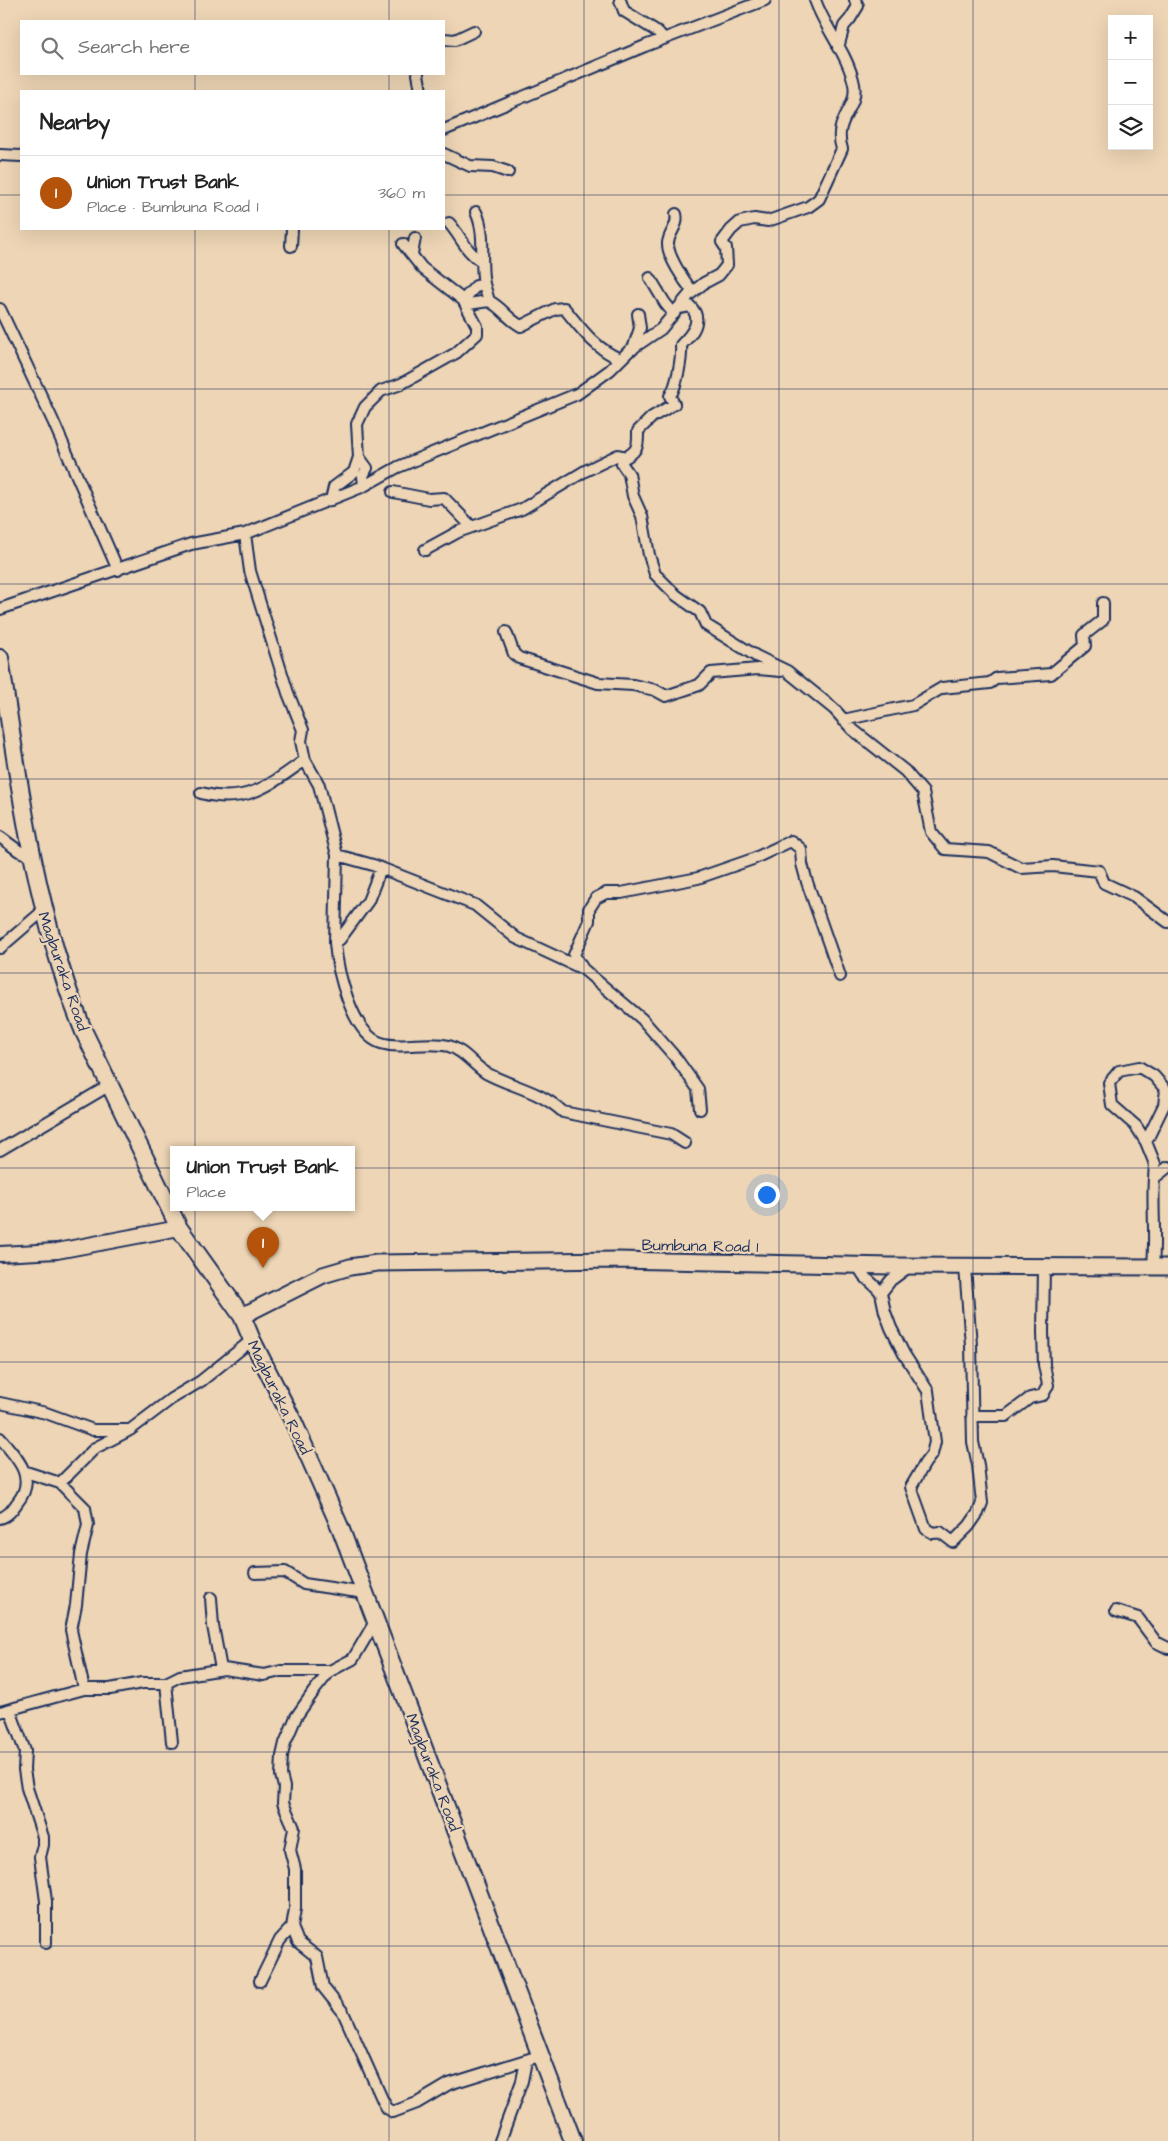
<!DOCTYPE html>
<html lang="en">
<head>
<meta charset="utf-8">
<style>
	:root { --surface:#fff; --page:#f2f2f2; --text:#222; --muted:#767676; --line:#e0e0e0; --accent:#b45309 }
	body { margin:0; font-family:"Architects Daughter",sans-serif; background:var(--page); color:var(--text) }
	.controls { position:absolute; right:15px; top:15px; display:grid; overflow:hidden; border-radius:0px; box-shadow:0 5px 20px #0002 }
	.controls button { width:45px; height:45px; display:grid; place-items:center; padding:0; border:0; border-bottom:1px solid var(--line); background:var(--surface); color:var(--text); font:25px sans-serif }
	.you { position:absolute; left:766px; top:1194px; width:18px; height:18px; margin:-12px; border:4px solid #fff; border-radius:50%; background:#1a73e8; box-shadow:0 0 0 8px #1a73e833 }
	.badge { display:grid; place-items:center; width:32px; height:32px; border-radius:50%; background:var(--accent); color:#fff; font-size:16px; font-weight:700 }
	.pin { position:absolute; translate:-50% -41px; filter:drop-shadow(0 1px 2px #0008) }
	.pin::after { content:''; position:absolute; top:26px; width:18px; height:15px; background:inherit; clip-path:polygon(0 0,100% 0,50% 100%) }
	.popup { position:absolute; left:170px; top:1146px; width:185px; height:65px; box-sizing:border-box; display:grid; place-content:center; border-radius:0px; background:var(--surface); filter:drop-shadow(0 1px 4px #0005); font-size:16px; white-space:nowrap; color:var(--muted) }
	.popup b { font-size:19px; color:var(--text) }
	.popup::after { content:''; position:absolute; left:50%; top:100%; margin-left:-10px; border:10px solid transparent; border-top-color:var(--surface) }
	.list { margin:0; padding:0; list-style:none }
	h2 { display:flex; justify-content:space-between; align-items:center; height:65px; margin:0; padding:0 20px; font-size:21px }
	h2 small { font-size:16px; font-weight:400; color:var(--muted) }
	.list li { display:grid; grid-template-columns:32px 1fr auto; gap:15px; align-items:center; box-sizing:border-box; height:75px; padding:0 20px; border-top:1px solid var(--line) }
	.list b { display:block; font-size:19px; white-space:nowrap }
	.list p { margin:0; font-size:16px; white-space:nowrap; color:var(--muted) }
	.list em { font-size:16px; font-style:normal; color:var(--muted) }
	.icon { flex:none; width:28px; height:28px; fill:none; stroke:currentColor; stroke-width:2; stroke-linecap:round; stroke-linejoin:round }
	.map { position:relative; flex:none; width:1168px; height:2141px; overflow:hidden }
	.search { position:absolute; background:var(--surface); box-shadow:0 5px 20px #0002; left:20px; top:20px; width:425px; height:55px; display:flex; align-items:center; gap:12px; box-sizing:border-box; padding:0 18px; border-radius:0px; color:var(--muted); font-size:19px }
	.panel { position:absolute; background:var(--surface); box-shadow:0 5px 20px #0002; left:20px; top:90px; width:425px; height:140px; border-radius:0px }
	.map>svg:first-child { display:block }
</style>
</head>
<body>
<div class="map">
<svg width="1168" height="2141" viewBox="0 0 1168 2141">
	<rect width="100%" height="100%" fill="#edd5b5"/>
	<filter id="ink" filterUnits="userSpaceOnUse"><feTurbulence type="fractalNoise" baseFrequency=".02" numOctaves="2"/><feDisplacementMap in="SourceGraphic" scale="10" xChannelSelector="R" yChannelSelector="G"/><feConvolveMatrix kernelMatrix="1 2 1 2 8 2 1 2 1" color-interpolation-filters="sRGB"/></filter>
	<g filter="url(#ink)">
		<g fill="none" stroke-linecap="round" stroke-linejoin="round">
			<g stroke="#1b2f5e" stroke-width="14">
				<path id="minor" d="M620,0L624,11L658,32L664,39
					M444,39L455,40L474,31
					M838,48L844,26L850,19L858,6L855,0
					M418,74L421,91
					M444,130L645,46L765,0
					M444,154L470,166L493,167L508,172
					M0,155L21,156
					M676,214C679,226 669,232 668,243C667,256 685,282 693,292
					M449,223C460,235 466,252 481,261
					M403,244L422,268L463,300L476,286L484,284C479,259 487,236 476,212
					M291,246L292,229
					M412,254L415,238
					M650,278L665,303L674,314
					M484,284L489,301C504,309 506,318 521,326L555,309L564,308C581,328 594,348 620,359
					M463,300L468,304L489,301
					M0,309L53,421L118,570
					M633,349L640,328L638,314
					M623,456L622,464L629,474L633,496L642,516L649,555L655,574L676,595L700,612L706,625L756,656L787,671L834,709L852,729L905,771L923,792L931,832L945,849L989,852L1021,868L1053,866L1099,871L1104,883L1134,897L1168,922
					M364,486L363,476L367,468L359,457L357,424L365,407L381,391L401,384L456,353L477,334V326L463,300
					M393,492L429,499L444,498L472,527
					M331,500L334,487L354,472L359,457
					M245,534L250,571L288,693L303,730L301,741L305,760L319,785L337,855L373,865L475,905L516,938L583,969L642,1019L676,1058L698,1089L700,1109
					M425,550L458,532L522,509L585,471L618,455L626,457C639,450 638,444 638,431L652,417L674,404L670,396C677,386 682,358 681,345C692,334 704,320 690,306L679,308
					M0,609L191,544L245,534L364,486L398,467L577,394L610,370L630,350L661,329L689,295L704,283L719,275L727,265L726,248L722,242L731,230L740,222L754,219L768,221L808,207L819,199L842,149C832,119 859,109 854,84C848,54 825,29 815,0
					M506,632L514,654L519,658L598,683L633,685L655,690L666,696L699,685L711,673L758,669L781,671
					M843,720L913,705L942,688L990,683L997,678L1051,674L1085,646L1084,635L1103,620V603
					M201,793C246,805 270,785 305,760
					M0,837L19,851L32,856
					M381,868L368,901L340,939L335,943C337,970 352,1034 381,1043C403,1050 427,1040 449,1046C465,1051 473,1065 486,1073C512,1087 541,1091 563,1112L671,1134L685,1143
					M335,943L337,855
					M0,948L43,911
					M583,969L574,955L589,921V909L596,898L606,893H621L698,878L753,859L791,841L801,849L802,864L807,882L840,976
					M1146,1142L1164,1105L1166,1090L1154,1076L1139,1067L1119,1071L1109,1083L1112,1105L1136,1126L1146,1142L1155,1164L1154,1178L1168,1167
					M0,1150L110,1085
					M859,1266C862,1279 874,1282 881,1293
					M910,1266L891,1280L881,1293L885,1312L891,1328L904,1354L928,1391L935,1442L932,1454L925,1463L911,1487L926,1529L933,1533L940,1532L953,1542L969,1526L978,1513L982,1503L978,1465L973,1442L971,1345L965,1267
					M1146,1267L1153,1264C1156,1236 1152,1207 1154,1178
					M0,1403L46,1413L93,1430H130L171,1399L201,1381L252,1340
					M972,1416H1006L1030,1398L1043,1395L1048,1385L1044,1365L1043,1332L1044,1267
					M0,1438C17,1458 38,1478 17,1503C12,1510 8,1516 0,1518
					M26,1472L60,1483L85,1508L88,1525L81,1554L76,1605L71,1630L84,1689
					M60,1483L95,1448L128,1431
					M255,1573L285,1572L304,1584L365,1593
					M211,1598L213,1626L221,1669
					M1116,1611L1138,1618L1156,1642L1168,1648
					M166,1683L172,1742
					M10,1710L25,1751L24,1770L27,1788L43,1837V1845L40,1857L46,1901V1943
					M0,1712L84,1689H110L142,1683H166L180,1676L224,1669L264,1675L281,1671H330
					M292,1927L298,1942L317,1957L323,1987L343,2012L383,2101L387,2108L393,2112L417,2103L449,2084L539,2056
					M260,1981L280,1940L292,1927L295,1909V1869L290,1850L294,1828L283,1803L284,1787L281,1775L282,1756L285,1743L296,1717L314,1691L330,1671L353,1659L376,1620
					M500,2141L522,2081L526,2061"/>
			</g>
			<g stroke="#1b2f5e" stroke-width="18">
				<path id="tertiary" d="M0,1254L57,1251L179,1228"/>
			</g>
			<g stroke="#1b2f5e" stroke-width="19">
				<path id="secondary" d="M242,1316L323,1275L350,1267L377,1263L617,1260L890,1266L1168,1267"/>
			</g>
			<g stroke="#1b2f5e" stroke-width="20">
				<path id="primary" d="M0,658C19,785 35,913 84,1032L179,1228L242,1316L252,1340L294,1423L340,1527L573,2141"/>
			</g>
			<use href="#minor" stroke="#edd5b5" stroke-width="10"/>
			<use href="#tertiary" stroke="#edd5b5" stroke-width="14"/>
			<use href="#secondary" stroke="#edd5b5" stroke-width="15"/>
			<use href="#primary" stroke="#edd5b5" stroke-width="16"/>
		</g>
	</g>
	<path fill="none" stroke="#1b2f5e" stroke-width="1" stroke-opacity="0.55" d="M195,0V21M389,0V21M584,0V2141M779,0V2141M973,0V2141M195,74V91M389,74V91M0,195H21M444,195H1168M195,229V2141M389,229V2141M0,389H1168M0,584H1168M0,779H1168M0,973H1168M0,1168H1168M0,1362H1168M0,1557H1168M0,1752H1168M0,1946H1168"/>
	<g text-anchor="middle" stroke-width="4.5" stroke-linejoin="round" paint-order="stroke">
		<g font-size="16" fill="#1b2f5e" stroke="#edd5b5">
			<text transform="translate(64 971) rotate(71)" y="6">Magburaka Road</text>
			<text transform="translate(700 1245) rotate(1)" y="6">Bumbuna Road 1</text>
			<text transform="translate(280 1397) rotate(64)" y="6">Magburaka Road</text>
			<text transform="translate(434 1772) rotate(69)" y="6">Magburaka Road</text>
		</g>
	</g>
</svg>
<div class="controls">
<button>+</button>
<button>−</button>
<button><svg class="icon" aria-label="layers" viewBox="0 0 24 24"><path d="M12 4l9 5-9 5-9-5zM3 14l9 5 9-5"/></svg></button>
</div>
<div class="you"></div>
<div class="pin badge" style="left:263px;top:1268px">1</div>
<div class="popup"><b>Union Trust Bank</b>Place</div>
<div class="search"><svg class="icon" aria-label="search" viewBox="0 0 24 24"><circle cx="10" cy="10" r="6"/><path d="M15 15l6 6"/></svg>Search here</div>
<section class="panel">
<h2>Nearby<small></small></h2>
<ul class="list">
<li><span class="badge">1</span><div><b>Union Trust Bank</b><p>Place · Bumbuna Road 1</p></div><em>360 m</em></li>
</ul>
</section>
</div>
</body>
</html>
